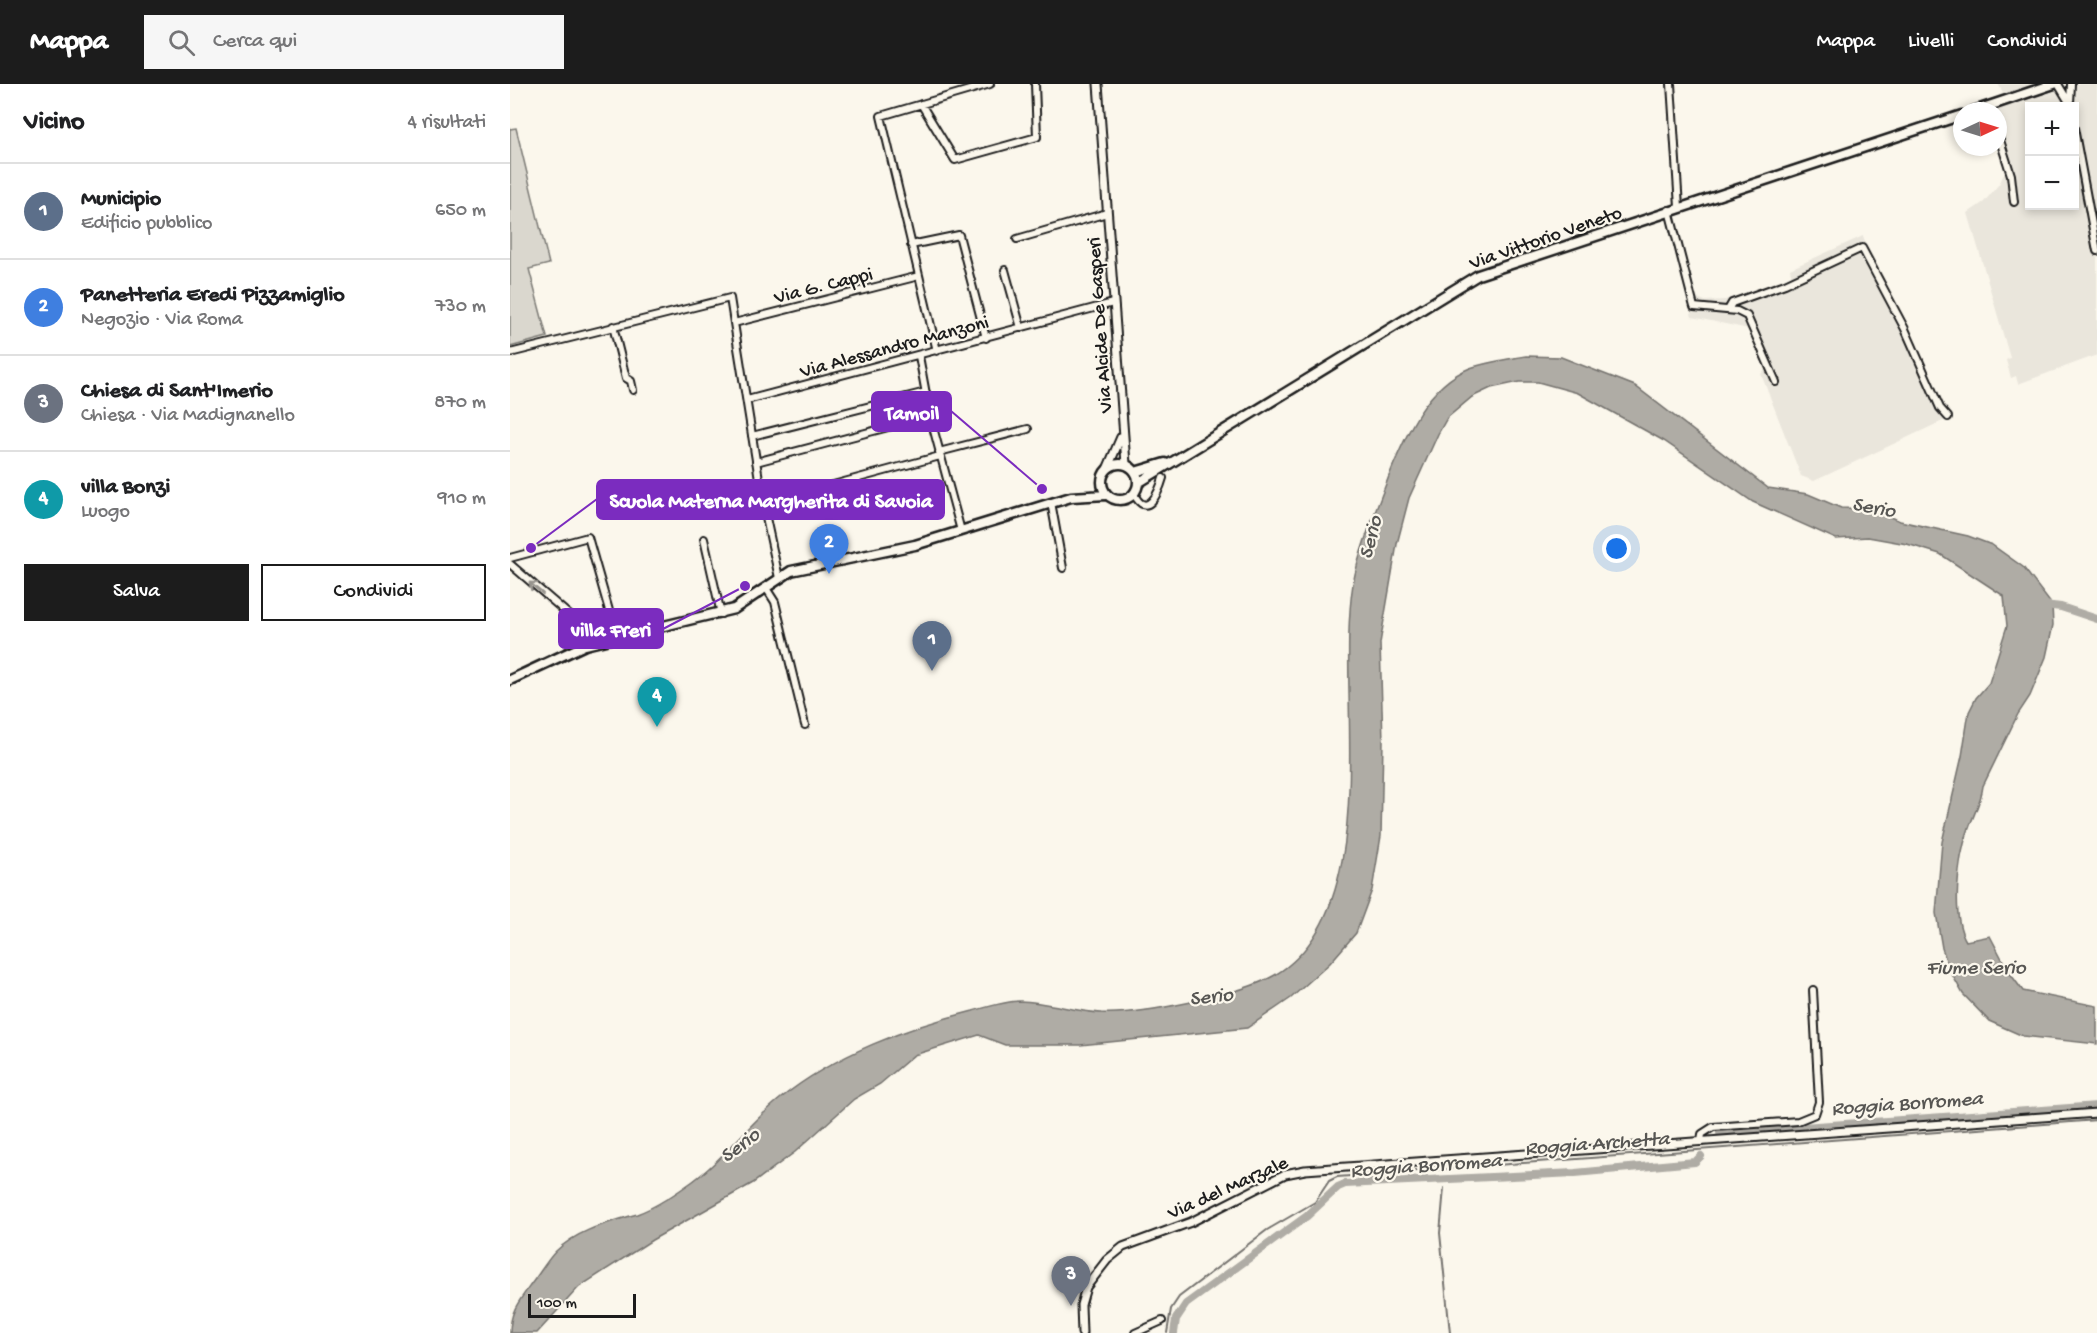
<!DOCTYPE html>
<html lang="it">
<head>
<meta charset="utf-8">
<style>
	:root { --surface:#fff; --page:#f6f6f6; --text:#202124; --muted:#757577; --line:#e0e0e0; --accent:#1c1c1c }
	body { margin:0; font-family:"Gochi Hand",sans-serif; background:var(--page); color:var(--text) }
	.controls { position:absolute; right:18px; top:18px; display:grid; overflow:hidden; border-radius:0px; box-shadow:0 3px 9px #0003 }
	.controls button { width:54px; height:54px; display:grid; place-items:center; padding:0; border:0; border-bottom:2px solid var(--line); background:var(--surface); color:var(--text); font:30px sans-serif }
	.compass { position:absolute; left:1443px; top:18px; width:54px; height:54px; border-radius:50%; background:var(--surface); box-shadow:0 3px 9px #0003; rotate:86deg }
	.scale { position:absolute; left:18px; bottom:15px; width:108px; box-sizing:border-box; padding-left:6px; border:3px solid #1c1c1c; border-top:0; font-size:16px; line-height:21px; white-space:nowrap; color:#1c1c1c; -webkit-text-stroke:4px #fbf7ec; paint-order:stroke }
	.you { position:absolute; left:1107px; top:465px; width:21px; height:21px; margin:-15px; border:4px solid #fff; border-radius:50%; background:#1a73e8; box-shadow:0 0 0 9px #1a73e833 }
	.badge { display:grid; place-items:center; width:39px; height:39px; border-radius:50%; background:var(--accent); color:#fff; font-size:20px; font-weight:700 }
	.pin { position:absolute; translate:-50% -50px; filter:drop-shadow(0 2px 3px #0008) }
	.pin::after { content:''; position:absolute; top:32px; width:21px; height:18px; background:inherit; clip-path:polygon(0 0,100% 0,50% 100%) }
	.list { margin:0; padding:0; list-style:none }
	h2 { display:flex; justify-content:space-between; align-items:center; height:78px; margin:0; padding:0 24px; font-size:26px }
	h2 small { font-size:20px; font-weight:400; color:var(--muted) }
	.list li { display:grid; grid-template-columns:39px 1fr auto; gap:18px; align-items:center; box-sizing:border-box; height:96px; padding:0 24px; border-top:2px solid var(--line) }
	.list b { display:block; font-size:22px; white-space:nowrap }
	.list p { margin:0; font-size:20px; white-space:nowrap; color:var(--muted) }
	.list em { font-size:20px; font-style:normal; color:var(--muted) }
	.actions { display:flex; gap:12px; padding:18px 24px }
	.actions a { flex:1; padding:14px 0; border:2px solid var(--accent); border-radius:0px; text-align:center; font-size:21px; color:var(--accent) }
	.actions .main { background:var(--accent); color:#fff }
	.icon { flex:none; width:33px; height:33px; fill:none; stroke:currentColor; stroke-width:2; stroke-linecap:round; stroke-linejoin:round }
	.map { position:relative; flex:none; width:1587px; height:1249px; overflow:hidden }
	header { display:flex; align-items:center; gap:36px; box-sizing:border-box; height:84px; padding:0 30px; background:var(--accent); color:#fff }
	header strong { font-size:28px }
	nav { display:flex; gap:33px; margin-inline-start:auto; font-size:21px }
	.search { width:420px; height:54px; background:var(--page); display:flex; align-items:center; gap:15px; box-sizing:border-box; padding:0 21px; border-radius:0px; color:var(--muted); font-size:22px }
	main { display:flex }
	aside { flex:1; background:var(--surface) }
	.map>svg:first-child { display:block }
</style>
</head>
<body>
<header>
<strong>Mappa</strong>
<div class="search"><svg class="icon" aria-label="search" viewBox="0 0 24 24"><circle cx="10" cy="10" r="6"/><path d="M15 15l6 6"/></svg>Cerca qui</div>
<nav><a>Mappa</a><a>Livelli</a><a>Condividi</a></nav>
</header>
<main>
<aside>
<h2>Vicino<small>4 risultati</small></h2>
<ul class="list">
<li><span class="badge" style="background:#5c6f8a">1</span><div><b>Municipio</b><p>Edificio pubblico</p></div><em>650 m</em></li>
<li><span class="badge" style="background:#3f7fe0">2</span><div><b>Panetteria Eredi Pizzamiglio</b><p>Negozio · Via Roma</p></div><em>730 m</em></li>
<li><span class="badge" style="background:#6b7280">3</span><div><b>Chiesa di Sant'Imerio</b><p>Chiesa · Via Madignanello</p></div><em>870 m</em></li>
<li><span class="badge" style="background:#0f9aa8">4</span><div><b>villa Bonzi</b><p>Luogo</p></div><em>910 m</em></li>
</ul>
<div class="actions"><a class="main">Salva</a><a>Condividi</a></div>
</aside>
<div class="map">
<svg width="1587" height="1249" viewBox="0 0 1587 1249">
	<rect width="100%" height="100%" fill="#fbf7ec"/>
	<filter id="ink" filterUnits="userSpaceOnUse"><feTurbulence type="fractalNoise" baseFrequency=".0167" numOctaves="2"/><feDisplacementMap in="SourceGraphic" scale="12" xChannelSelector="R" yChannelSelector="G"/><feConvolveMatrix kernelMatrix="1 2 1 2 8 2 1 2 1" color-interpolation-filters="sRGB"/></filter>
	<g filter="url(#ink)">
		<path fill="#eae6dc" fill-rule="evenodd" d="M1488,0H1531L1495,12Z
			M1568,0H1587V271L1508,300L1506,292L1501,294L1496,276L1500,274L1458,129L1474,118L1489,100L1501,76L1488,43V27H1484ZM1520,22H1564V122H1520Z
			M1353,152L1363,180L1437,335L1304,397L1291,392L1251,290L1256,284L1239,245L1182,233L1178,217L1185,213L1195,217L1215,216L1282,194L1280,185Z"/>
		<path fill="#dad7ce" stroke="#7b7a75" stroke-width="1.5" d="M6,44L39,180L19,185L37,253L0,263V45Z"/>
		<path fill="#afaca5" stroke="#74726e" stroke-width="1.5" d="M1016,272L1051,273L1125,302L1258,404L1298,410L1331,424L1360,425L1390,437L1458,452L1482,461L1513,483L1542,521L1543,541L1536,573L1520,612L1508,630L1473,702C1471,719 1463,731 1458,747C1448,774 1441,833 1456,857L1480,852L1499,888L1513,907L1587,922V960L1513,952L1479,937L1453,910L1439,885L1432,864L1426,829L1432,758L1452,672L1459,628L1466,614L1479,599L1497,542L1494,512L1430,470L1397,460L1358,453L1326,455L1243,418L1154,357L1068,309L1028,298H1009L981,304L962,313L937,334L928,350L899,414L887,460L870,559L873,657L871,752L862,806L846,849L820,879L781,914L737,944L570,961H495L469,951L404,971L370,1000L344,1015L285,1068L243,1099L142,1156L69,1203L27,1249H0C0,1227 9,1217 22,1199C30,1189 37,1176 46,1167C69,1145 98,1139 127,1130C143,1124 162,1112 176,1102C213,1077 237,1041 271,1014C324,971 398,943 463,927C477,923 496,917 510,917C537,918 564,927 591,929C630,931 731,911 765,891C876,824 825,608 843,500C850,462 866,427 879,392C895,352 917,301 960,284C978,278 997,275 1016,272Z"/>
		<g fill="none" stroke-linecap="round" stroke-linejoin="round">
			<path stroke="#74726e" stroke-width="2" d="M934,1104L930,1149L940,1249
				M657,1249L661,1225L669,1213L757,1146L805,1118L819,1097L827,1093L1587,1036"/>
			<path stroke="#afaca5" stroke-width="8" d="M1534,521L1551,523L1587,535
				M1210,1049L1587,1022
				M664,1249L666,1235L676,1220L797,1132L828,1103L835,1100L1065,1089L1185,1078L1191,1072"/>
			<g stroke="#1c1c1c" stroke-width="10">
				<path id="minor" d="M1161,0L1169,123
					M1548,0L1560,20
					M1560,19L1561,0
					M411,20L445,76L527,53L525,0
					M1564,44L1587,167
					M1488,50L1501,91L1504,118
					M1159,126L1184,223L1227,227L1237,232L1266,298
					M507,155L597,129
					M401,161L449,151L476,254
					M495,186L511,244
					M1218,226L1222,219L1275,200L1352,164L1395,245L1430,324L1438,333
					M224,239L409,192
					M103,242L116,294L121,297L123,306
					M427,267L371,32L480,0
					M0,269L220,214L253,420L269,494
					M409,272L420,332L451,447
					M237,316L603,219
					M242,352L416,308
					M429,368L518,345
					M246,378L420,332
					M624,410C637,436 649,408 653,394
					M541,418L553,484
					M253,420L430,372
					M194,455L211,530
					M0,474L78,453L106,551
					M0,480L65,536L75,561
					M256,504L265,518L295,641
					M1191,1058L1192,1050L1203,1043L1288,1037L1305,1030L1309,1018L1303,906
					M625,1249L652,1237"/>
			</g>
			<g stroke="#1c1c1c" stroke-width="11">
				<path id="tertiary" d="M588,0L616,380
					M598,383L611,353
					M572,1249L571,1221L576,1203L597,1176L613,1163L681,1138L775,1090L795,1086L1587,1029"/>
			</g>
			<g stroke="#1c1c1c" stroke-width="13">
				<path id="secondary" d="M1464,27L1544,0
					M592 398a18 18 0 1 1 36 0a18 18 0 1 1-36 0Z
					M625,388L655,379
					M628,399L968,191L1452,31
					M0,596L75,561L224,525L281,487L405,461L561,413L596,411"/>
			</g>
			<use href="#minor" stroke="#fbf7ec" stroke-width="6"/>
			<use href="#tertiary" stroke="#fbf7ec" stroke-width="7"/>
			<use href="#secondary" stroke="#fbf7ec" stroke-width="8"/>
		</g>
		<defs><path id="oneway-shaft" d="M-6 0H5M1.5-3L5.5 0L1.5 3" fill="none" stroke-width="1.6" stroke-linecap="round" stroke-linejoin="round" transform="scale(1.5)"/></defs>
		<use stroke="#97948e" href="#oneway-shaft" transform="translate(26 504) rotate(-139)"/>
	</g>
	<g text-anchor="middle" stroke-width="4.5" stroke-linejoin="round" paint-order="stroke">
		<g font-size="20" fill="#1c1c1c" stroke="#fbf7ec">
			<text transform="translate(1035 152) rotate(-19)" y="7">Via Vittorio Veneto</text>
			<text transform="translate(313 200) rotate(-14)" y="7">Via G. Cappi</text>
			<text transform="translate(588 241) rotate(-94)" y="7">Via Alcide De Gasperi</text>
			<text transform="translate(384 261) rotate(-15)" y="7">Via Alessandro Manzoni</text>
			<text transform="translate(717 1102) rotate(-24)" y="7">Via del Marzale</text>
		</g>
		<g font-size="21" font-style="italic" fill="#575653" stroke="#fbf7ec">
			<text transform="translate(1364 422) rotate(10)" y="7">Serio</text>
			<text transform="translate(859 453) rotate(-76)" y="7">Serio</text>
			<text x="1466" y="889">Fiume Serio</text>
			<text transform="translate(701 911) rotate(-6)" y="7">Serio</text>
			<text transform="translate(1397 1018) rotate(-4)" y="7">Roggia Borromea</text>
			<text transform="translate(1087 1058) rotate(-4)" y="7">Roggia Archetta</text>
			<text transform="translate(229 1060) rotate(-37)" y="7">Serio</text>
			<text transform="translate(916 1080) rotate(-4)" y="7">Roggia Borromea</text>
		</g>
	</g>
	<path fill="none" stroke="#7b2cbf" stroke-width="2" d="M532 405L441 327M21 464L87 415M235 502L153 545"/>
	<g fill="#7b2cbf" stroke="#fbf7ec" stroke-width="2">
		<circle cx="532" cy="405" r="6"/>
		<circle cx="21" cy="464" r="6"/>
		<circle cx="235" cy="502" r="6"/>
	</g>
	<g fill="#7b2cbf" stroke="#7b2cbf" stroke-width="2">
		<rect x="362" y="308" width="79" height="39" rx="6"/>
		<rect x="87" y="396" width="347" height="39" rx="6"/>
		<rect x="49" y="525" width="104" height="39" rx="6"/>
	</g>
	<g font-size="21" text-anchor="middle" font-weight="bold" fill="#fff">
		<text x="402" y="335">Tamoil</text>
		<text x="261" y="423">Scuola Materna Margherita di Savoia</text>
		<text x="101" y="552">villa Freri</text>
	</g>
</svg>
<div class="controls">
<button>+</button>
<button>−</button>
</div>
<svg class="compass" viewBox="-18 -18 36 36"><path d="M0-13l5 13h-10z" fill="#e53935"/><path d="M0 13l5-13h-10z" fill="#757577"/></svg>
<div class="scale">100 m</div>
<div class="you"></div>
<div class="pin badge" style="left:422px;top:587px;background:#5c6f8a">1</div>
<div class="pin badge" style="left:319px;top:490px;background:#3f7fe0">2</div>
<div class="pin badge" style="left:561px;top:1222px;background:#6b7280">3</div>
<div class="pin badge" style="left:147px;top:643px;background:#0f9aa8">4</div>
</div>
</main>
</body>
</html>
